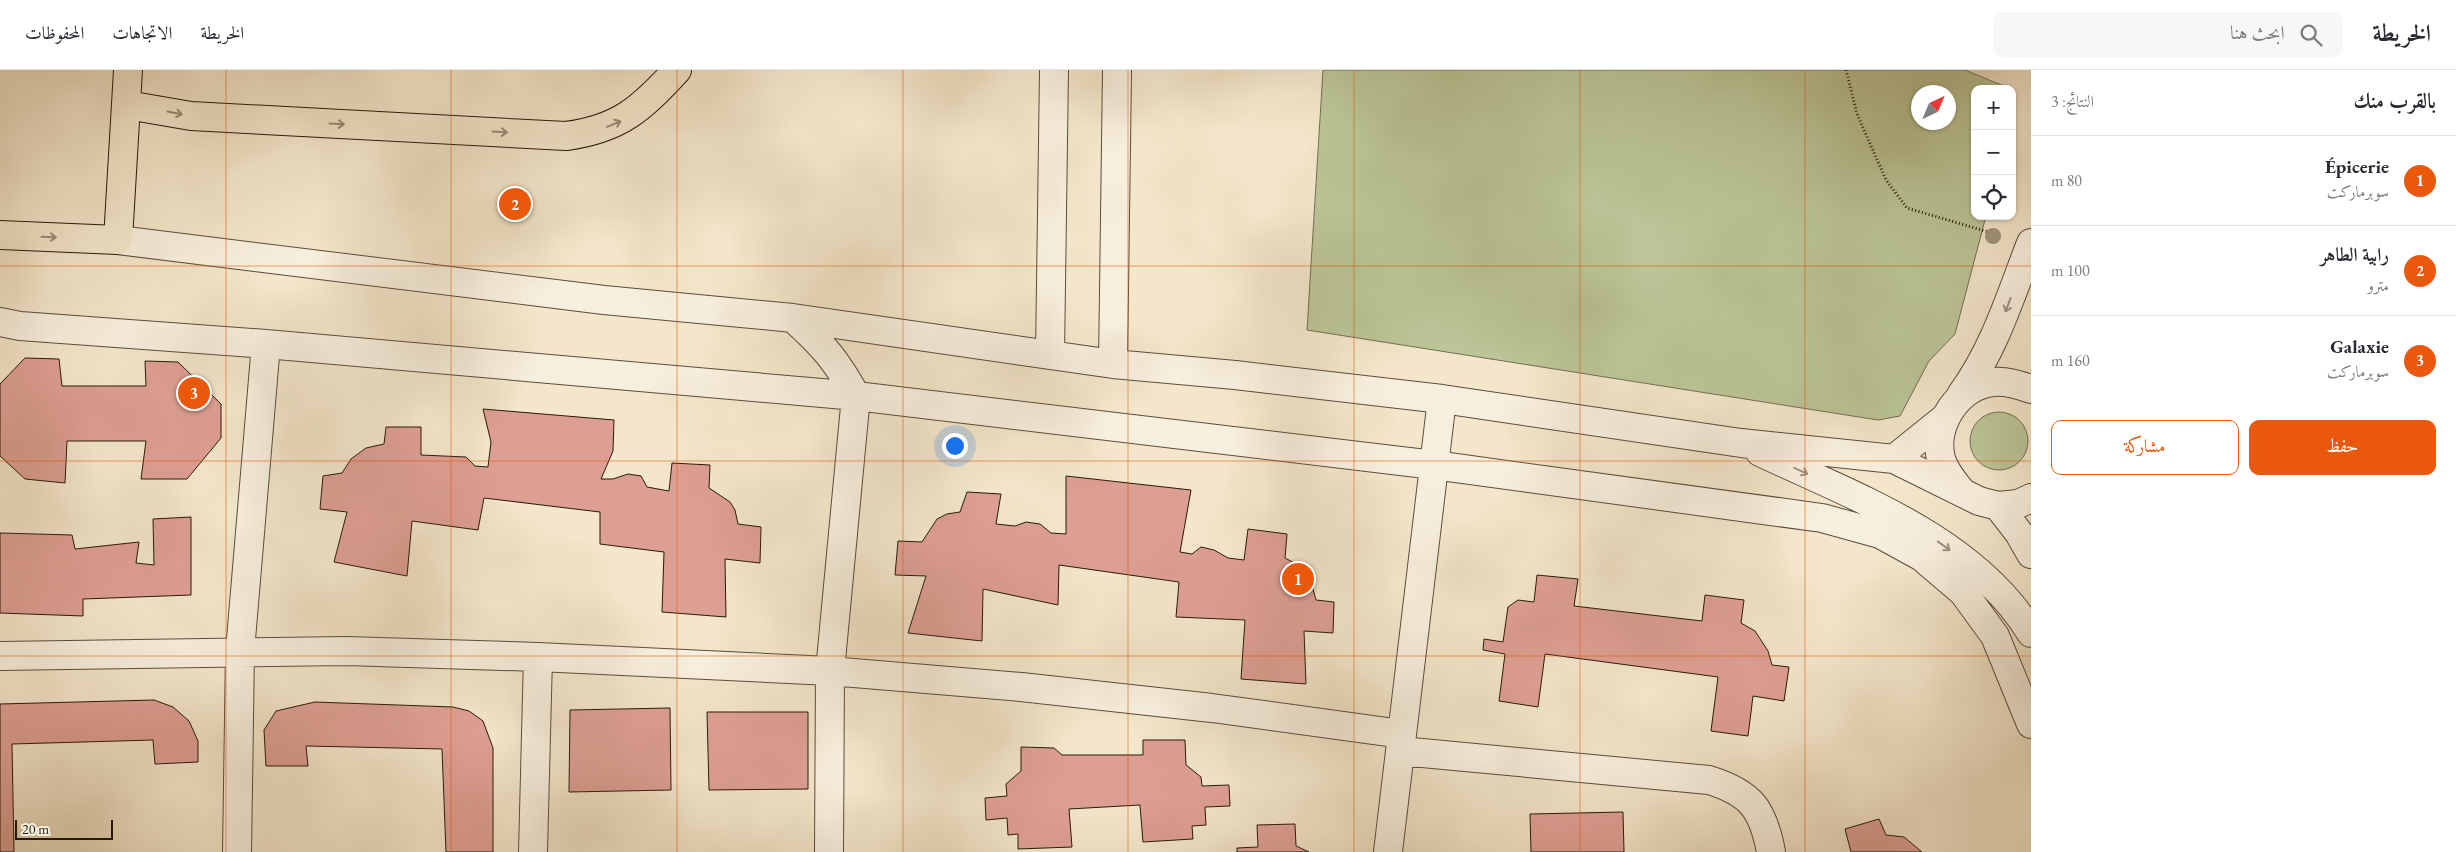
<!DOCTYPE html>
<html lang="ar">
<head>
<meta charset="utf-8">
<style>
	:root { --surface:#fff; --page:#f7f7f7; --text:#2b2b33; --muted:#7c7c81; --line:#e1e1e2; --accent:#ea580c }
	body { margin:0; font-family:"EB Garamond",Amiri,serif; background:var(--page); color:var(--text); direction:rtl }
	.controls { position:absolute; right:15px; top:15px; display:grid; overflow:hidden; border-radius:10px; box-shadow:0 1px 4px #0004 }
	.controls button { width:45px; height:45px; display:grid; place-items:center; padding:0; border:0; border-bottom:1px solid var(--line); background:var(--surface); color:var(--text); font:25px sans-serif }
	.compass { position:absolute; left:1911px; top:15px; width:45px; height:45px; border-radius:50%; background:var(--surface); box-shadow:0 1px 4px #0004; rotate:44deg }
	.scale { position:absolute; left:15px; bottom:12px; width:98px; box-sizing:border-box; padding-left:5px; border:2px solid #29190c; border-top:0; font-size:14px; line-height:18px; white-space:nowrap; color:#29190c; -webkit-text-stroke:4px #f7efdd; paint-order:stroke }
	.you { position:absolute; left:954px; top:375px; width:18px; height:18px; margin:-12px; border:4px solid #fff; border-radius:50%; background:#1a73e8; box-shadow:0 0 0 8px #1a73e833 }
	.badge { display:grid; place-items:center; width:32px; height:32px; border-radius:50%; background:var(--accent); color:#fff; font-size:16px; font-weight:700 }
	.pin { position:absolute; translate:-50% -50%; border:2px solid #fff; box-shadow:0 1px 5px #0006 }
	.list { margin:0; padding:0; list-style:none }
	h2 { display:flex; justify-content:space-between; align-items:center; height:65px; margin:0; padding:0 20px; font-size:21px }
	h2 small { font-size:16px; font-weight:400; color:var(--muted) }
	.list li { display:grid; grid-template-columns:32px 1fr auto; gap:15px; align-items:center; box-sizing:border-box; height:90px; padding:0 20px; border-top:1px solid var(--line) }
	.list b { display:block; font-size:19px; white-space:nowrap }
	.list p { margin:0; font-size:16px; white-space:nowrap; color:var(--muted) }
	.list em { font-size:16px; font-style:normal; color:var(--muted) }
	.actions { display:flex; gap:10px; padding:15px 20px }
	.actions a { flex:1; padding:11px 0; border:1px solid var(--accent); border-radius:10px; text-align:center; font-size:18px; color:var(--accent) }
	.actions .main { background:var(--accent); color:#fff }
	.icon { flex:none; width:28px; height:28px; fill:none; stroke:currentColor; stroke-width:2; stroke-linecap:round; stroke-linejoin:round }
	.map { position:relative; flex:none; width:2031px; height:782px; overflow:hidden; direction:ltr }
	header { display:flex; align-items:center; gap:30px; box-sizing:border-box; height:70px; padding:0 25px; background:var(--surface); border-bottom:1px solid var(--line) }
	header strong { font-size:24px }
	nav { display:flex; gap:28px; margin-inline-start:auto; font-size:18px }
	.search { width:350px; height:45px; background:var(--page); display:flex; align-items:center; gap:12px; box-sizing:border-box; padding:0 18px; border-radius:10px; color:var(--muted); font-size:19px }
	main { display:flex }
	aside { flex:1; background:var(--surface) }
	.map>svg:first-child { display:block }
</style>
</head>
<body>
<header>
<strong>الخريطة</strong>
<div class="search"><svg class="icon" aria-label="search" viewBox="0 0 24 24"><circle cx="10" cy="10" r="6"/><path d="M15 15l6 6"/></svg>ابحث هنا</div>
<nav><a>الخريطة</a><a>الاتجاهات</a><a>المحفوظات</a></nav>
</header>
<main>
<aside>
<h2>بالقرب منك<small>النتائج: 3</small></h2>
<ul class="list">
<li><span class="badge">1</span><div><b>Épicerie</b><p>سوبرماركت</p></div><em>80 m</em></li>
<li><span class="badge">2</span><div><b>رابية الطاهر</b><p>مترو</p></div><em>100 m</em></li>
<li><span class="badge">3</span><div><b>Galaxie</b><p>سوبرماركت</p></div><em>160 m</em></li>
</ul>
<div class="actions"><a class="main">حفظ</a><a>مشاركة</a></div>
</aside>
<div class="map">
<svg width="2031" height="782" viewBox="0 0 2031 782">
	<rect width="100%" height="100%" fill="#f3e6ca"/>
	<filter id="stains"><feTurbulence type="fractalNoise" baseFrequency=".004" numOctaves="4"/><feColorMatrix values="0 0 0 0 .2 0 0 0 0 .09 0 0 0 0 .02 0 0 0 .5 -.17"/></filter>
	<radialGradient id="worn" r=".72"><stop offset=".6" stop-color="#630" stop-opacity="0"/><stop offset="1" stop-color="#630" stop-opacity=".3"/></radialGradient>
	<path fill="#bbc597" stroke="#726f52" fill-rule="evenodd" d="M1323,0H1965L2011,19H1975V146H1986L1955,264L1929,291L1900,346L1878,350L1307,260ZM1918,22H1948V52H1918Z
		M1970 371a29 29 0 1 1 58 0a29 29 0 1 1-58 0Z"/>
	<path fill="#de9f93" stroke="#29190c" d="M25,288L59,289L62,316H146L145,291L178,292L221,334V368L187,409H141L146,371H67L65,413L25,409L0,386V314Z
		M483,339L614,350L613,381L601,409H613L628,404L641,406L647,417L669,421L672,393L710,395L709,418L730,432L735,440L738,454L761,457L760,493L725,489L726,547L662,542L664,482L600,474V442L484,428L478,460L412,451L407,506L334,492L347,442L320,439L323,406L342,403L351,389L366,378L384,374L386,357H421V385L466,387L475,396L488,397L491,372Z
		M1066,406L1191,420L1180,482L1192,484L1201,477L1214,480L1228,488L1244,490L1248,459L1287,464L1285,488L1300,496L1311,512L1316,530L1334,532L1333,563L1304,561L1306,614L1241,609L1245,550L1176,547L1179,512L1059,495L1058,535L983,519L982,571L908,563L926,506L895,505L898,471L922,472L937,449L947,444L960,442L967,422L1001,424L996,454L1015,456L1026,452L1040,454L1051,463L1066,464Z
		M191,447V525L83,529V546L0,543V463L72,465L75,479L139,472L136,493L154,495L153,449Z
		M1537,505L1578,509L1574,536L1702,551L1705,525L1744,530L1741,553L1755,561L1768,581L1772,595L1789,597L1784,631L1753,626L1748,666L1711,661L1718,607L1545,584L1538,637L1499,631L1505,584L1483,580L1484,569L1503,572L1508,537L1518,530L1534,532Z
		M154,630L173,637L189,651L198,671V692L155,694L153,670L12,674L14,782H0V634Z
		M315,632L453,637L469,641L483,651L493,678V782H446L442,679L306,676L308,696H266L264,660L276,641Z
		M670,638L671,720L569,722L570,640Z
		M707,642H808V719L709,720Z
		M1143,670H1185L1186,695L1201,707L1202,716L1229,715L1230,736L1205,737L1206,755L1192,756L1193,769L1143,772L1140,735L1069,739L1072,777L1018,779V764L1008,765L1007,748L986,750L985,728L1007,726L1006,714L1021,701V677L1054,678L1062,685H1143Z
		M1623,742L1624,782H1531L1530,744Z
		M1879,749L1886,765L1904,767L1922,782H1851L1845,759Z
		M1295,754L1296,776L1309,782H1237V778L1258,777L1257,755Z"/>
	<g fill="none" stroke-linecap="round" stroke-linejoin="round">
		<g stroke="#5c4c3c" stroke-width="30">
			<path id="minor" d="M118,170L604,230L793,248L1113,294L1235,305L1442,329L1741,373L1894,389
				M793,248C824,276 836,290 856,326
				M0,252L20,256L266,274L856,326
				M1050,285L1054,0
				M1113,294L1117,0
				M1961,325C1995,278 2010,227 2031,173
				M1945,348L1894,389L1979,431L1998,436L2018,434L2031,428
				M1760,382C1855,427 1974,469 2031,563
				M1961,421C1953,411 1945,402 1941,389C1932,355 1959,315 1993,312C2007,311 2019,315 2031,319
				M1998,436L2019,463L2031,484
				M0,586L346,581L538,587L830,601L1021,617L1212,638L1402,664
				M1401,681L1709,710C1751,723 1763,739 1771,782
				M237,782L240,581L266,274
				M533,782L538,587
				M829,782L830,601L856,326L1434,395L1822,448L1880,464L1922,487L1963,522L1995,566L2031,654
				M1388,782L1442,329"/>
		</g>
		<g stroke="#29190c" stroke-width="30">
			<path id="major" d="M127,35L191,46L566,66C620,59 642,38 677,0
				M0,165L118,170L128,0"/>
		</g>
		<path stroke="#29190c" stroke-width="3" stroke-dasharray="1 2.5" stroke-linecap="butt" d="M1846,0L1857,44L1886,110L1907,138L2002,166"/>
		<use href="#minor" stroke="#f7efdd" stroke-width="28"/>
		<use href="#major" stroke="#f3e6ca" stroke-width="28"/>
	</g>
	<circle fill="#a0967c" cx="1993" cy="166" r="8"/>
	<defs><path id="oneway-shaft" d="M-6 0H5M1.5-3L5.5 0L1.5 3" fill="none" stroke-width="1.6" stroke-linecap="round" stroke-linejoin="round" transform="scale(1.25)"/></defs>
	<g stroke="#988a74">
		<use href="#oneway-shaft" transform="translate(175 43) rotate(11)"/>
		<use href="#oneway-shaft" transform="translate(337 54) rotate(3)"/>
		<use href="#oneway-shaft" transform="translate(614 54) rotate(-23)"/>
		<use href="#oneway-shaft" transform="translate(500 62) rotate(3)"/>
		<use href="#oneway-shaft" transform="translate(49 167) rotate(2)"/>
	</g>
	<g stroke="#9a8f7f">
		<use href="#oneway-shaft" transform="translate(2008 235) rotate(111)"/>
		<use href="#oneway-shaft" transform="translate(1801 401) rotate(25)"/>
		<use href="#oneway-shaft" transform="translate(1944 476) rotate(36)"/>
	</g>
	<path fill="none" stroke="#de560c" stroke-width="1" stroke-opacity="0.55" d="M226,0V782M451,0V782M677,0V782M903,0V782M1128,0V782M1354,0V782M1580,0V782M1805,0V782M0,196H2031M0,391H2031M0,586H2031"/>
	<rect width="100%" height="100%" filter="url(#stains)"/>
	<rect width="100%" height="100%" fill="url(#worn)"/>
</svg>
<div class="controls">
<button>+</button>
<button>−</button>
<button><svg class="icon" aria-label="locate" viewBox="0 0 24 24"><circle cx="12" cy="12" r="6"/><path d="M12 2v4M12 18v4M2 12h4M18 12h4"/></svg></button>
</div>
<svg class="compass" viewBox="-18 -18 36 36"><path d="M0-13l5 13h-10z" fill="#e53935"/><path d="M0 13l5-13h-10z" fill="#7c7c81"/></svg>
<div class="scale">20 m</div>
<div class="you"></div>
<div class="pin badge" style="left:1298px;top:509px">1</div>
<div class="pin badge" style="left:515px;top:134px">2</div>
<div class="pin badge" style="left:194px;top:323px">3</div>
</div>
</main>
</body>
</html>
